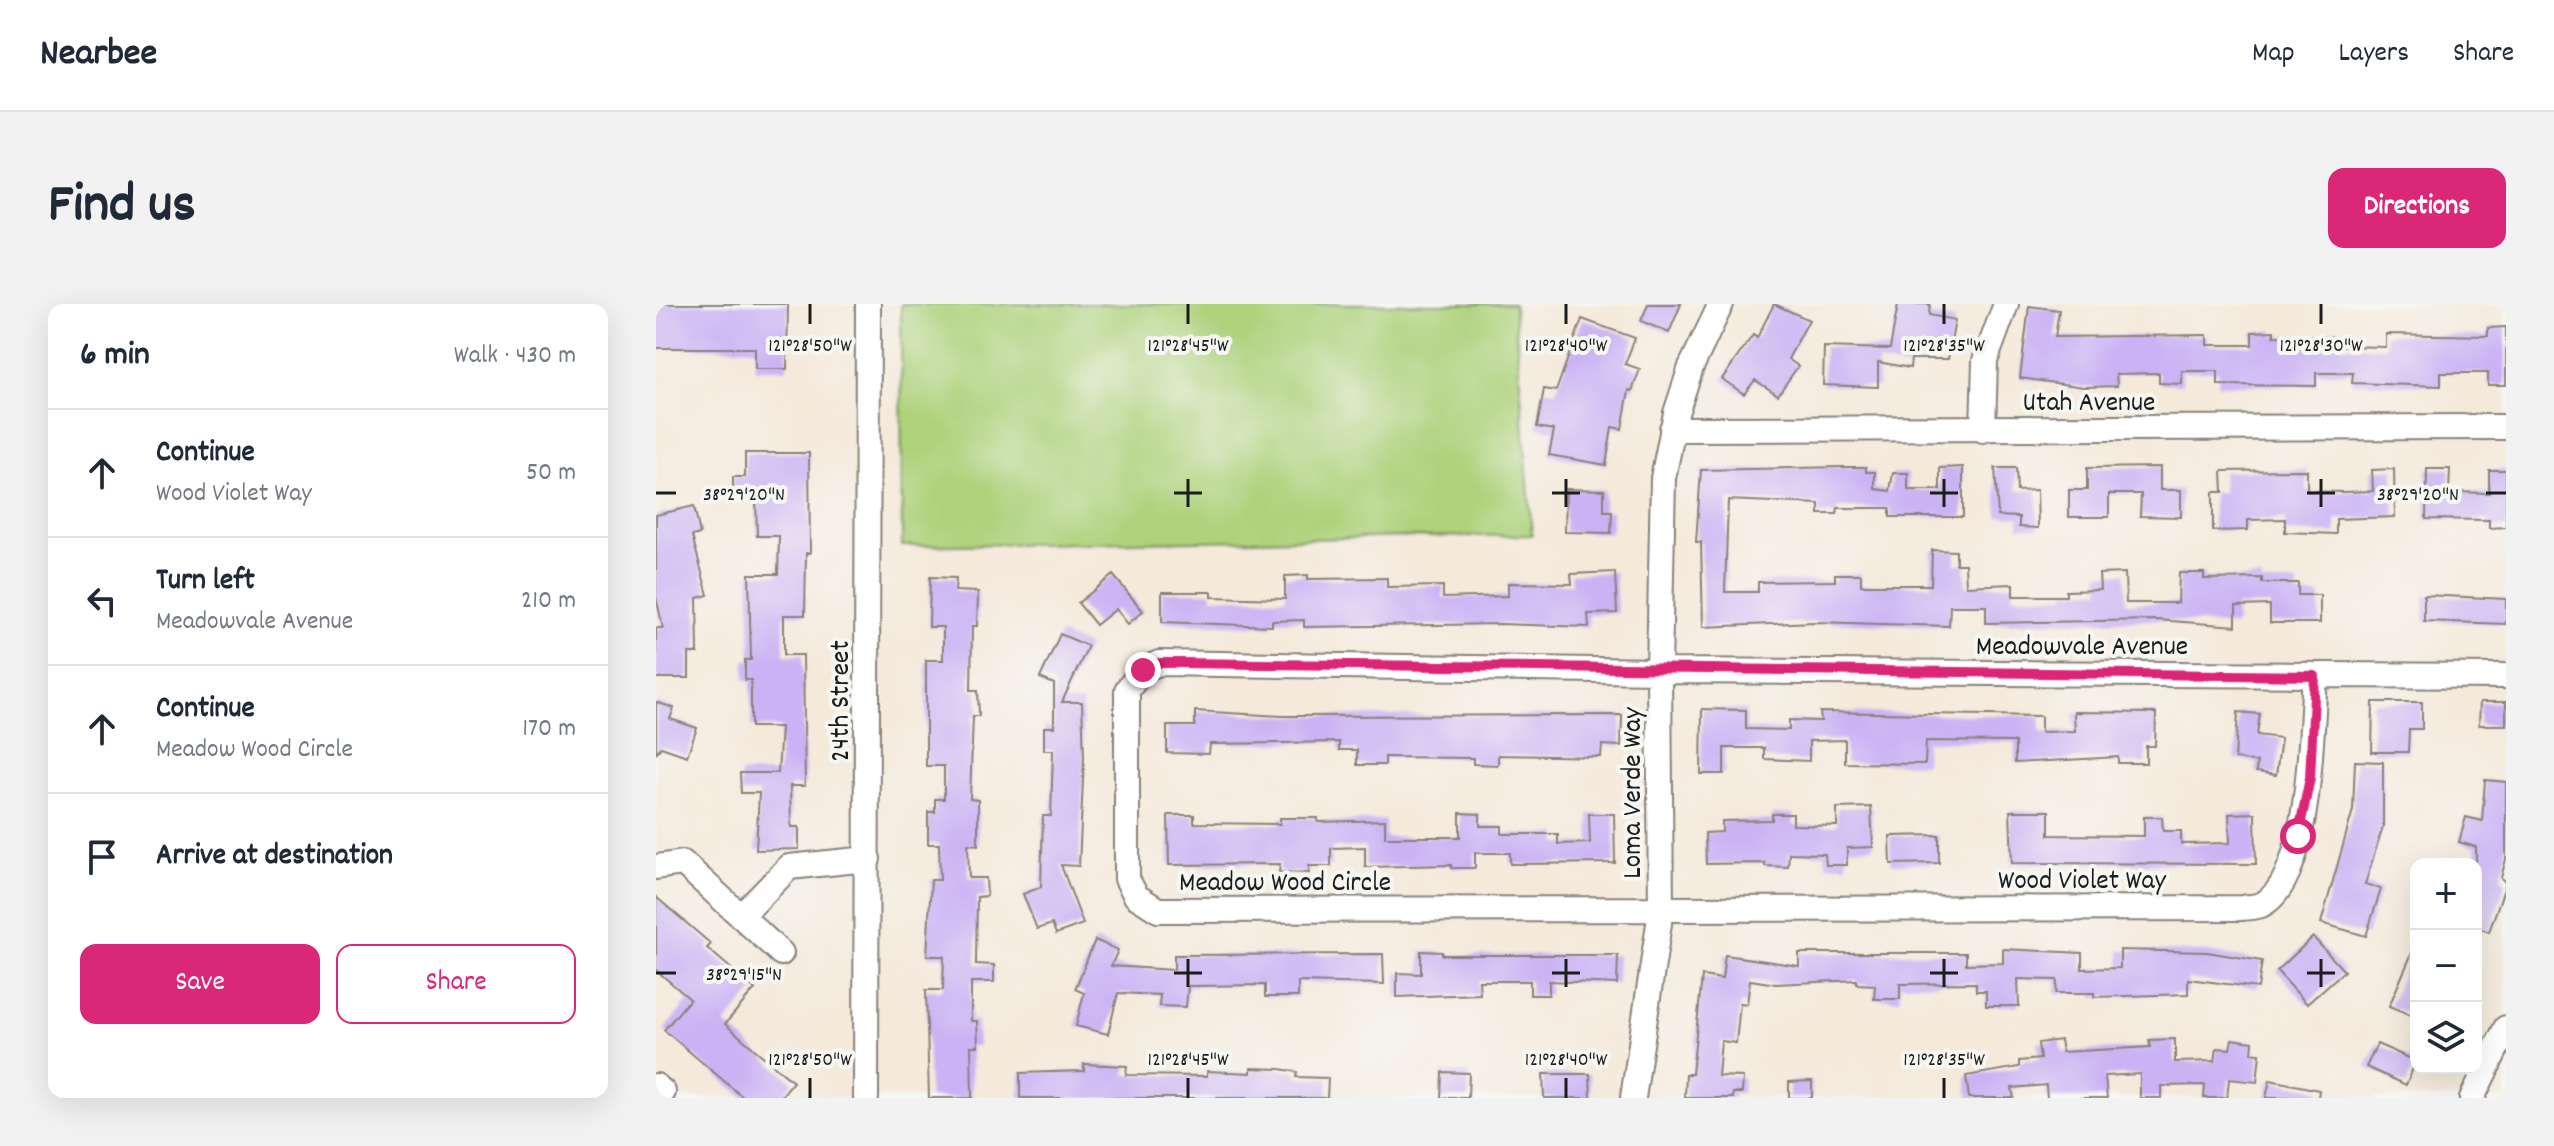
<!DOCTYPE html>
<html lang="en">
<head>
<meta charset="utf-8">
<style>
	:root { --surface:#fff; --page:#f2f2f3; --text:#1f2937; --muted:#747a83; --line:#e0e1e3; --accent:#db2777 }
	body { margin:0; font-family:Dekko,sans-serif; background:var(--page); color:var(--text) }
	.controls { position:absolute; right:24px; bottom:24px; display:grid; overflow:hidden; border-radius:16px; box-shadow:0 8px 32px #0002 }
	.controls button { width:72px; height:72px; display:grid; place-items:center; padding:0; border:0; border-bottom:2px solid var(--line); background:var(--surface); color:var(--text); font:40px sans-serif }
	.stop { position:absolute; width:24px; height:24px; margin:-18px; border:6px solid #db2777; border-radius:50%; background:#fff }
	.stop.end { background:#db2777; border-color:#fff; box-shadow:0 2px 8px #0008 }
	.list { margin:0; padding:0; list-style:none }
	h2 { display:flex; justify-content:space-between; align-items:center; height:104px; margin:0; padding:0 32px; font-size:34px }
	h2 small { font-size:26px; font-weight:400; color:var(--muted) }
	.list li { display:grid; grid-template-columns:52px 1fr auto; gap:24px; align-items:center; box-sizing:border-box; height:128px; padding:0 32px; border-top:2px solid var(--line) }
	.list b { display:block; font-size:30px; white-space:nowrap }
	.list p { margin:0; font-size:26px; white-space:nowrap; color:var(--muted) }
	.list em { font-size:26px; font-style:normal; color:var(--muted) }
	.actions { display:flex; gap:16px; padding:24px 32px }
	.actions a { flex:1; padding:18px 0; border:2px solid var(--accent); border-radius:16px; text-align:center; font-size:28px; color:var(--accent) }
	.actions .main { background:var(--accent); color:#fff }
	.icon { flex:none; width:44px; height:44px; fill:none; stroke:currentColor; stroke-width:2; stroke-linecap:round; stroke-linejoin:round }
	.map { position:relative; flex:none; width:1850px; height:794px; overflow:hidden; border-radius:16px }
	header { display:flex; align-items:center; gap:48px; box-sizing:border-box; height:112px; padding:0 40px; background:var(--surface); border-bottom:2px solid var(--line) }
	header strong { font-size:38px }
	nav { display:flex; gap:44px; margin-inline-start:auto; font-size:28px }
	.intro { display:flex; align-items:center; justify-content:space-between; box-sizing:border-box; height:192px; padding:0 48px }
	h1 { margin:0; font-size:56px }
	.button { padding:20px 36px; border-radius:16px; background:var(--accent); color:#fff; font-size:28px; font-weight:700 }
	main { display:flex; gap:48px; padding:0 48px }
	aside { flex:1; background:var(--surface); border-radius:16px; box-shadow:0 8px 32px #0002 }
	.map>svg:first-child { display:block }
</style>
</head>
<body>
<header>
<strong>Nearbee</strong>
<nav><a>Map</a><a>Layers</a><a>Share</a></nav>
</header>
<div class="intro"><h1>Find us</h1><a class="button">Directions</a></div>
<main>
<aside>
<h2>6 min<small>Walk · 430 m</small></h2>
<ul class="list">
<li><svg class="icon" aria-label="ahead" viewBox="0 0 24 24"><path d="M12 20V5M6 11l6-6 6 6"/></svg><div><b>Continue</b><p>Wood Violet Way</p></div><em>50 m</em></li>
<li><svg class="icon" aria-label="left" viewBox="0 0 24 24"><path d="M17 20v-9H6M10 6l-5 5 5 5"/></svg><div><b>Turn left</b><p>Meadowvale Avenue</p></div><em>210 m</em></li>
<li><svg class="icon" aria-label="ahead" viewBox="0 0 24 24"><path d="M12 20V5M6 11l6-6 6 6"/></svg><div><b>Continue</b><p>Meadow Wood Circle</p></div><em>170 m</em></li>
<li><svg class="icon" aria-label="arrive" viewBox="0 0 24 24"><path d="M6 21V4h12l-3 4 3 4H6"/></svg><div><b>Arrive at destination</b></div></li>
</ul>
<div class="actions"><a class="main">Save</a><a>Share</a></div>
</aside>
<div class="map">
<svg width="1850" height="794" viewBox="0 0 1850 794">
	<rect width="100%" height="100%" fill="#f6f6f2"/>
	<filter id="ink" filterUnits="userSpaceOnUse"><feTurbulence type="fractalNoise" baseFrequency=".0125" numOctaves="2"/><feDisplacementMap in="SourceGraphic" scale="16" xChannelSelector="R" yChannelSelector="G"/><feConvolveMatrix kernelMatrix="1 2 1 2 8 2 1 2 1" color-interpolation-filters="sRGB"/></filter>
	<filter id="wash" filterUnits="userSpaceOnUse"><feTurbulence type="fractalNoise" baseFrequency=".006" numOctaves="4" result="noise"/><feDisplacementMap in="SourceGraphic" scale="32" xChannelSelector="R" yChannelSelector="G"/><feGaussianBlur stdDeviation="1.8" result="paint"/><feColorMatrix in="noise" values="0 0 0 0 0 0 0 0 0 0 0 0 0 0 0 0 0 1.4 0 .05"/><feComposite in="paint" operator="in"/></filter>
	<g filter="url(#wash)">
		<rect width="100%" height="100%" fill="#f5e9da"/>
		<path fill="#aed27b" stroke="#65774c" stroke-width="2" d="M245,0H858L876,231L246,242Z"/>
		<g id="blocks">
			<path fill="#cbb2f4" d="M0,0H132L131,65H99V44H0Z
				M992,0H1025L1013,29L985,17Z
				M1118,0L1153,16L1132,55L1142,62L1122,91L1099,76L1088,90L1066,75L1097,31L1101,34Z
				M1242,0H1274L1273,11L1299,16L1292,55H1255L1254,64L1222,58V83L1167,81L1168,43L1234,45Z
				M1373,2L1403,6L1399,33L1551,31V41H1596V28L1618,27V32L1687,33L1686,42L1730,43V30L1832,32V24L1850,23V81H1832V69H1785V82L1696,79L1697,69H1660V82L1562,81V67H1526V80L1503,79V69L1460,70L1461,82L1428,83L1364,74Z
				M926,15L979,34L969,60L984,65L976,87L973,86L966,125L956,123L950,161L893,151L898,126L881,123L888,85L900,87Z
				M89,149H153L154,249H150L149,311H128V351H147L149,482H134L135,523H143V545L100,546L103,489H85L84,469H122L125,423H95V376H89V356H95L93,270H122L123,232H101L100,194H77V173H89Z
				M1187,163H1210V168H1219V185L1234,187L1237,169H1252V186H1284V164L1307,163V213H1234V204H1182L1181,210H1163V200L1072,196L1069,288H1102V278L1179,277V270H1205V281H1275L1276,246L1300,247V260H1309L1310,282L1357,280V292H1410V287L1444,286L1443,270L1469,269L1470,299H1522L1523,269H1548V275L1606,274V279H1642V291H1664V319H1614V301L1580,302V322L1501,316L1330,319V302H1294L1293,322L1159,318L1047,323L1045,238H1040L1045,166Z
				M1504,163V186H1525V213L1484,212L1485,190H1453V213H1413V186H1431V164Z
				M1339,164H1360L1361,187L1381,186L1382,224L1363,223V213L1342,212Z
				M1738,165L1739,213L1680,215V230L1629,228V215L1592,216V226L1557,227V188H1567L1566,167L1651,166V187L1686,188L1717,187L1716,166Z
				M1771,165H1794L1793,188L1833,189V166H1850V223L1833,224V216L1770,215Z
				M910,185L948,186V207H956L955,229L909,228Z
				M38,202L44,230L36,232L52,291L41,294L42,349H33V374H0V324H7L0,293V211Z
				M959,268L961,309L932,310L933,323L845,320L648,323V316L616,317V322L506,318V288H556V293L629,295V272L652,271V275L731,274V283L787,282V294L852,292V279L916,280L915,270Z
				M457,271L487,307L472,320L460,305L440,321L422,299Z
				M274,273L300,274L299,287L322,288L321,322H316L315,386H322L323,412H317L314,495L322,496V541L312,540L313,574H330L331,592L321,593L320,660L338,661V678H315V717H321L322,742H315L316,794H273L270,686H287L288,652H271L275,576H284L283,540H272V508H279V495H288V462H270V356H287V323H273Z
				M1768,291L1850,295V320L1768,317Z
				M404,330L432,342L406,398H426L428,454L423,562L405,561L427,620L400,630L396,620L381,625L367,590L385,583L387,512H395L397,446H388V423H398V380L384,374Z
				M0,398L18,404L14,415L41,424L31,452L5,443L0,449Z
				M1717,398H1766V425H1753L1752,448H1716Z
				M1824,398H1850V421H1823Z
				M1046,405L1090,406V425L1133,426V416L1165,417L1164,408L1385,412V428L1419,427L1418,408L1500,409L1499,442H1490V459H1462V453L1359,459V438L1270,437L1269,460L1189,459V436L1153,437V457L1108,455V444H1068V470H1045Z
				M539,407L626,412L966,411L965,442L946,441L945,453L842,451V461L817,460V454L729,453V461H701V446H683V438L554,440L553,450L511,449V422H539Z
				M1582,408L1604,410L1601,431L1625,434L1620,471L1600,468L1601,458L1579,455Z
				M1699,457L1727,458V522L1709,580L1725,585L1710,632L1665,619L1697,506Z
				M1829,476L1850,478V555L1845,574L1850,579L1833,628L1820,623V543L1803,538L1810,513L1826,517Z
				M1215,503L1217,543L1191,544V561H1170L1169,550L1133,549L1132,563L1109,562V559L1050,560L1049,529L1066,528V517L1116,516V510H1137V521L1181,522V504Z
				M1354,507H1393V531L1488,532V513H1506L1507,527H1525V540L1574,539L1573,510L1599,509L1600,560L1356,559Z
				M804,509L824,510V522H846V530H902V540L934,539L933,510H958L959,559L854,560V549H819V564H795V561L709,563V543L675,544V562H653V569L623,568L624,560L513,561L512,511H538V519L624,520V514H662V518L729,516V533H804Z
				M1283,531V559L1235,560L1234,532Z
				M0,593L55,640L51,644L99,685L69,720L137,778L124,794H88L8,726L34,695L0,666Z
				M1657,633L1688,667L1651,700L1621,667Z
				M439,636L462,646L455,662L518,666V651L727,650L728,680L642,678V693H609V681L532,682L530,703L503,702L504,691L462,689L452,730L420,722L428,689L419,685Z
				M1760,640V713L1733,702Z
				M1347,645L1426,649V665L1464,664V646L1551,648L1606,657L1602,684L1532,675V690L1438,693V689H1400L1401,676L1362,675L1363,702H1330V687H1320V679L1244,680V695H1218L1219,681L1201,680V676L1120,680L1094,676L1091,700L1084,699L1080,739L1065,737L1062,772L1087,773L1086,789H1077V794H1029L1030,770H1036L1046,672L1066,675L1069,651L1143,662V649H1310V660L1347,659Z
				M765,647L786,648V651H962L961,680L893,677V691H874V677H823L824,690L741,693V669L765,670Z
				M1519,735V758L1559,757L1561,744L1574,745L1576,735L1597,738L1596,749L1604,750L1601,778L1573,775L1571,794H1548L1549,781L1505,782V794H1484V770L1449,772L1451,794H1391L1390,781L1356,784L1358,794H1313L1310,772L1363,763V757L1384,755L1382,739L1404,736L1406,748L1494,743L1493,736Z
				M1721,740L1760,757L1750,781L1710,763Z
				M428,760L471,762L470,771L551,772V767L595,769V764L624,765L641,768L640,773L672,774L671,794H364V769L428,767Z
				M786,768L813,769L812,794H785Z
				M887,770H934L935,794H888Z
				M1614,776L1663,786L1662,794H1610Z
				M1156,777V794H1133V778Z"/>
		</g>
	</g>
	<g filter="url(#ink)">
		<use href="#blocks" fill-opacity="0" stroke="#88827b" stroke-width="2"/>
		<g fill="none" stroke-linecap="round" stroke-linejoin="round">
			<g stroke="#88827b" stroke-width="28">
				<path id="minor" d="M1016,125L1850,123
					M1327,126L1329,57L1350,0
					M1659,372C1655,421 1656,577 1605,601C1600,603 1592,603 1586,604L502,606L480,592L471,575V386L487,366L503,359L1003,367L1850,372
					M0,563L27,559L125,649
					M85,612L133,563L212,555
					M0,782L7,788L1,794
					M210,794L212,0
					M977,794L1005,606L1003,367L1007,174L1020,109L1035,63L1065,0
					M1816,794L1850,724"/>
			</g>
			<use href="#minor" stroke="#fff" stroke-width="24"/>
		</g>
	</g>
	<g fill="none" stroke-linecap="round" stroke-linejoin="round" filter="url(#ink)">
		<path stroke="#db2777" stroke-width="10" d="M487,366L503,359H523L1659,372L1654,474L1642,532"/>
	</g>
	<path fill="none" stroke="#1c1c1c" stroke-width="3" d="M154,0V20M532,0V20M910,0V20M1288,0V20M1665,0V20M532,175V203M910,175V203M1288,175V203M1665,175V203M0,189H20M518,189H546M896,189H924M1274,189H1302M1651,189H1679M1830,189H1850M532,655V683M910,655V683M1288,655V683M1665,655V683M0,669H20M518,669H546M896,669H924M1274,669H1302M1651,669H1679M154,774V794M532,774V794M910,774V794M1288,774V794"/>
	<g text-anchor="middle" stroke-width="8" stroke-linejoin="round" paint-order="stroke">
		<g font-size="28" fill="#1c1c1c" stroke="#f6f6f2">
			<text x="1433" y="106">Utah Avenue</text>
			<text x="1426" y="350">Meadowvale Avenue</text>
			<text transform="translate(182 397) rotate(-90)" y="10">24th Street</text>
			<text transform="translate(974 489) rotate(-90)" y="10">Loma Verde Way</text>
			<text x="1426" y="584">Wood Violet Way</text>
			<text x="629" y="586">Meadow Wood Circle</text>
		</g>
	</g>
	<g font-size="20" text-anchor="middle" fill="#1c1c1c" stroke="#f6f6f2" stroke-width="8" stroke-linejoin="round" paint-order="stroke">
		<text x="154" y="47">121°28'50"W</text>
		<text x="532" y="47">121°28'45"W</text>
		<text x="910" y="47">121°28'40"W</text>
		<text x="1288" y="47">121°28'35"W</text>
		<text x="1665" y="47">121°28'30"W</text>
		<text x="88" y="196">38°29'20"N</text>
		<text x="1762" y="196">38°29'20"N</text>
		<text x="88" y="676">38°29'15"N</text>
		<text x="154" y="761">121°28'50"W</text>
		<text x="532" y="761">121°28'45"W</text>
		<text x="910" y="761">121°28'40"W</text>
		<text x="1288" y="761">121°28'35"W</text>
	</g>
</svg>
<div class="controls">
<button>+</button>
<button>−</button>
<button><svg class="icon" aria-label="layers" viewBox="0 0 24 24"><path d="M12 4l9 5-9 5-9-5zM3 14l9 5 9-5"/></svg></button>
</div>
<div class="stop" style="left:1642px;top:532px"></div>
<div class="stop end" style="left:487px;top:366px"></div>
</div>
</main>
</body>
</html>
